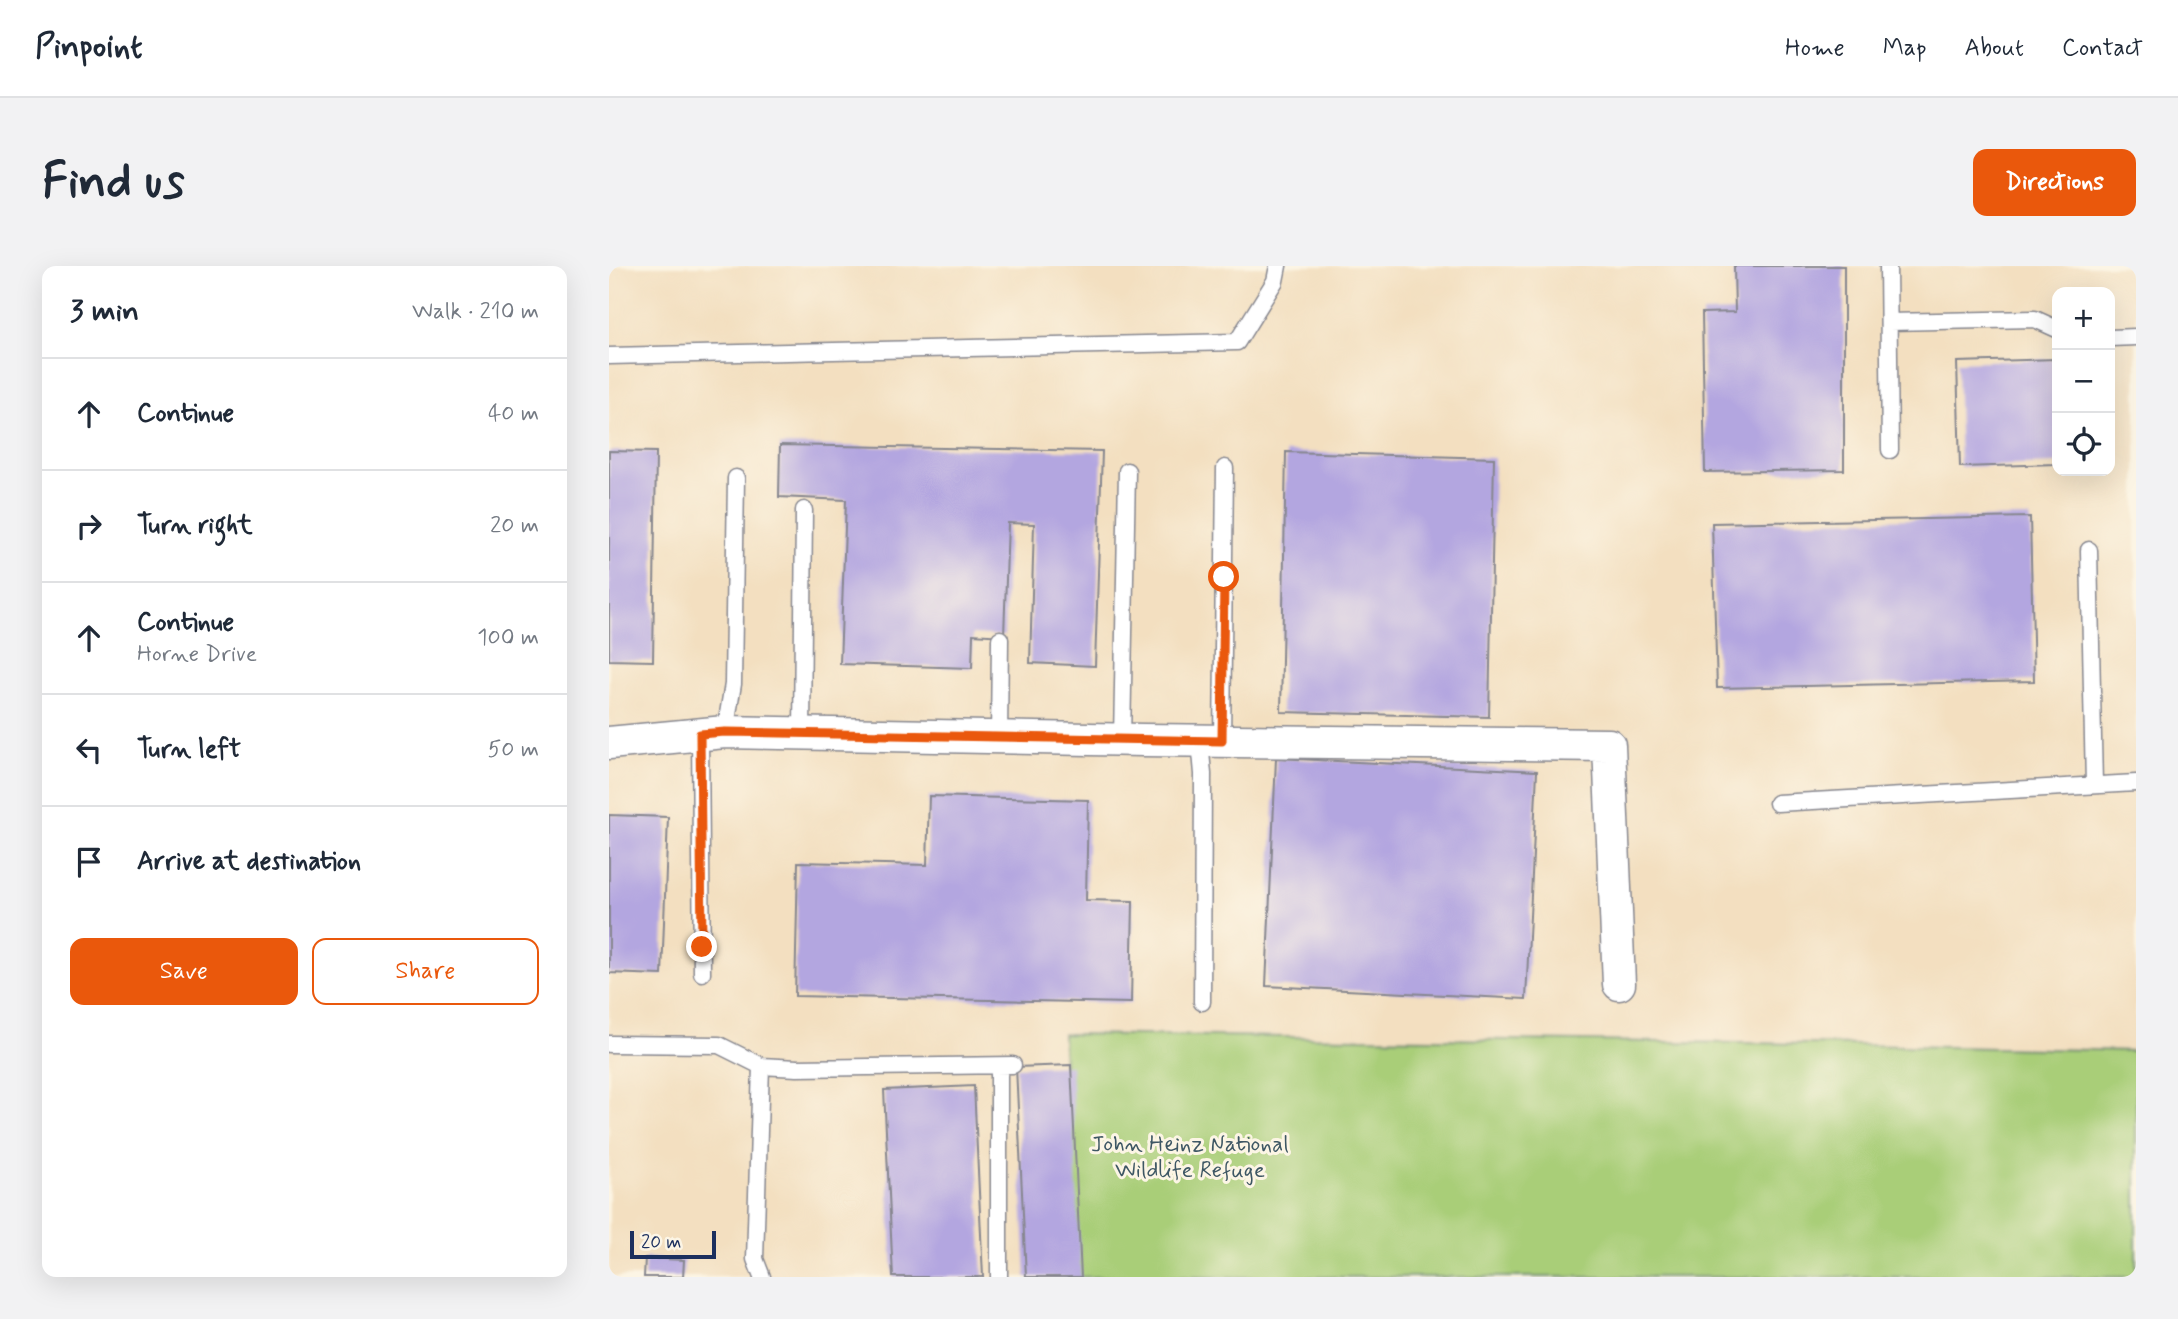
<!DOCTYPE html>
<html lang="en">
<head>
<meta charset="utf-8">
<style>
	:root { --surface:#fff; --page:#f2f2f3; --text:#1f2937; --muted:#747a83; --line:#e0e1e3; --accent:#ea580c }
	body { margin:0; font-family:Mynerve,sans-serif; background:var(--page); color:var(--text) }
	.controls { position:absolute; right:21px; top:21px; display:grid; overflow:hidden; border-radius:14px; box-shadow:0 7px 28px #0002 }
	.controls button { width:63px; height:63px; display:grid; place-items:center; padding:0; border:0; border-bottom:2px solid var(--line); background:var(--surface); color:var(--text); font:35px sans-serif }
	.scale { position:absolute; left:21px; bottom:18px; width:86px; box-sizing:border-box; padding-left:7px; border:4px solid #1b2f5e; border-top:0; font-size:19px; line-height:24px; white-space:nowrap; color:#1b2f5e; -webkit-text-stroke:5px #fcf5e5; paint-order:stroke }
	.stop { position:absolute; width:21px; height:21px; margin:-16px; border:5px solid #ea580c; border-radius:50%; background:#fff }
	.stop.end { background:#ea580c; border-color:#fff; box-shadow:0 2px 7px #0008 }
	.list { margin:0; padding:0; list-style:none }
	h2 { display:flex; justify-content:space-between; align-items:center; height:91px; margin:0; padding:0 28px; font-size:30px }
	h2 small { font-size:23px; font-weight:400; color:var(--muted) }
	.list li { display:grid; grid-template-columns:46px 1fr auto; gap:21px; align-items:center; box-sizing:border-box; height:112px; padding:0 28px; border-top:2px solid var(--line) }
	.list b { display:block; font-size:26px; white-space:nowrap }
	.list p { margin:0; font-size:23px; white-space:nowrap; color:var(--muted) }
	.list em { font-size:23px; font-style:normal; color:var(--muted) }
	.actions { display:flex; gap:14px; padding:21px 28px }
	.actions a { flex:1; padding:16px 0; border:2px solid var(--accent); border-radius:14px; text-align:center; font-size:24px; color:var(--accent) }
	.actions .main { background:var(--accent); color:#fff }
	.icon { flex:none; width:38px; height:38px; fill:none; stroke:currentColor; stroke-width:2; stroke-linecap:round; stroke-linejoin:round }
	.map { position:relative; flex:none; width:1527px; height:1011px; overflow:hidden; border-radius:14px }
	header { display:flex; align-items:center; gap:42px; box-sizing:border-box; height:98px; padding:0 35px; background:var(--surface); border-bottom:2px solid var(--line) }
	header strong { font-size:33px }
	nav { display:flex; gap:38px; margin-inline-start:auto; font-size:24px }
	.intro { display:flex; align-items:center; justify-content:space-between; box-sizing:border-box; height:168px; padding:0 42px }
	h1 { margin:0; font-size:49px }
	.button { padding:18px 32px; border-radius:14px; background:var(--accent); color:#fff; font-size:24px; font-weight:700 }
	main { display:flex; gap:42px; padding:0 42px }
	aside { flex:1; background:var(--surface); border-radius:14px; box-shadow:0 7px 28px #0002 }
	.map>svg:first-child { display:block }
</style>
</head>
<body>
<header>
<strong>Pinpoint</strong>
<nav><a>Home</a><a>Map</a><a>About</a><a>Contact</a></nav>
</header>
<div class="intro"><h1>Find us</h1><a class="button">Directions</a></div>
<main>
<aside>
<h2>3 min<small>Walk · 210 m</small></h2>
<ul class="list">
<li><svg class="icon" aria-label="ahead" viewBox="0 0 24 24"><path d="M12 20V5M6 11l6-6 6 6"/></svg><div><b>Continue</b></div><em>40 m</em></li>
<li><svg class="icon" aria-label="right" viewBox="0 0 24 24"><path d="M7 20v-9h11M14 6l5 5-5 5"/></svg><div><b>Turn right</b></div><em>20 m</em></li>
<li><svg class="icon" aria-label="ahead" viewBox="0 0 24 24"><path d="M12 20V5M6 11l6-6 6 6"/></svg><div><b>Continue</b><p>Horne Drive</p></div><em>100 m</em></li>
<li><svg class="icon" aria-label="left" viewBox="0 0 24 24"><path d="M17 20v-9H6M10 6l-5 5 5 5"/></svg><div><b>Turn left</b></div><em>50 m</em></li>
<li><svg class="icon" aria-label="arrive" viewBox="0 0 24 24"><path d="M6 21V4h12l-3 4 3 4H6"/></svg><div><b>Arrive at destination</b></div></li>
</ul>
<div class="actions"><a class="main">Save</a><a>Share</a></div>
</aside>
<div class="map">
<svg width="1527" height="1011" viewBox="0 0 1527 1011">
	<rect width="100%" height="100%" fill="#fcf5e5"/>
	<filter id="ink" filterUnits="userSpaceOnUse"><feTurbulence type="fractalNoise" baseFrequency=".0143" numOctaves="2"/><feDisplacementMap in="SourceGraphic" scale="14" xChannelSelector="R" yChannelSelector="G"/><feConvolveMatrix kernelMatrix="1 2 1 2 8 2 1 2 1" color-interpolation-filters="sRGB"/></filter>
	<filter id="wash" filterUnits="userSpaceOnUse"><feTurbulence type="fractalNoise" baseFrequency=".00686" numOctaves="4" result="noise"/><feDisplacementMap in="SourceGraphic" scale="28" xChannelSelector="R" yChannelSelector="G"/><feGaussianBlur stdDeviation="1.57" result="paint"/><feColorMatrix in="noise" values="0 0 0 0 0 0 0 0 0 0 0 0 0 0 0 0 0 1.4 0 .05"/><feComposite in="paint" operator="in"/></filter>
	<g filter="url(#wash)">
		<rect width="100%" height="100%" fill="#f3dfc0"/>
		<path fill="#a9ce78" stroke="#627e6b" stroke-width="2" d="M454,768L1202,778L1527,785V1011H460Z"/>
		<g id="blocks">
			<path fill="#b3a6e0" d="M1125,0H1235V204L1096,206L1093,47L1126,46Z
				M1448,93V198L1351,201L1348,96Z
				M171,179L493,185L486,400L421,397L425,258L399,257L395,370L364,368L363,402L231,398L237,234L170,231Z
				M0,185L47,186L44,395L0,394Z
				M677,186L885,192L880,451L672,446Z
				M1421,251L1425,415L1108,422L1103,257Z
				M667,492L928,505L917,733L657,720Z
				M320,530L479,534L477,634L524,635L522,737L186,730L189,596L318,599Z
				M0,549L59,551L53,709L0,707Z
				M462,799L472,1011H417L407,801Z
				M365,820L374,1011H284L275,824Z
				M36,992L75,994L74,1011H35Z"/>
		</g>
	</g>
	<g filter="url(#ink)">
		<use href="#blocks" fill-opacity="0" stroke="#87878f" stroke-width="2"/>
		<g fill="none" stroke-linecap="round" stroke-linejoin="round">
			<g stroke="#87878f" stroke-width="19">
				<path id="service" d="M1279,0L1281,184
					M1280,56L1426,53L1448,63
					M1501,72L1527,71
					M0,90L628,76L666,15L669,0
					M1480,284L1485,519
					M116,466L124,418L127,212
					M193,467L195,244
					M91,468L93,707
					M390,472L391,373
					M513,474L518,205
					M591,475L594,508L593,736
					M613,475L616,202
					M1168,537L1527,517
					M0,778L110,779L152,800L188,802L404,799
					M152,800L146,993L153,1011
					M390,1011V800"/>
			</g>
			<g stroke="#87878f" stroke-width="35">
				<path id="minor" d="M0,477L116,466L535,474L1000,479L1010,718"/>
			</g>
			<use href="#service" stroke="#fff" stroke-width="16"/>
			<use href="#minor" stroke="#fff" stroke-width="32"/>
		</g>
	</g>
	<g fill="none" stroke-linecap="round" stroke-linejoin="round" filter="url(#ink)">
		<path stroke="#ea580c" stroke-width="9" d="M93,681L91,468L116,466L613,475L615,311"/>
	</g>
	<g text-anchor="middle" stroke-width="6" stroke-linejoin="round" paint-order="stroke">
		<g font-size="23" fill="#3e5764" stroke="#fcf5e5">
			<text x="581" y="885">John Heinz National<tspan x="581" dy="26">Wildlife Refuge</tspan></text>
		</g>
	</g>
</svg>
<div class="controls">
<button>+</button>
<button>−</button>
<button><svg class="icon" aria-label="locate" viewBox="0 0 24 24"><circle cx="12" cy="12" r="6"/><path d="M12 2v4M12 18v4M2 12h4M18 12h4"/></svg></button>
</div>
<div class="scale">20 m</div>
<div class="stop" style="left:615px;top:311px"></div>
<div class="stop end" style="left:93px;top:681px"></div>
</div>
</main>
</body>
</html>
